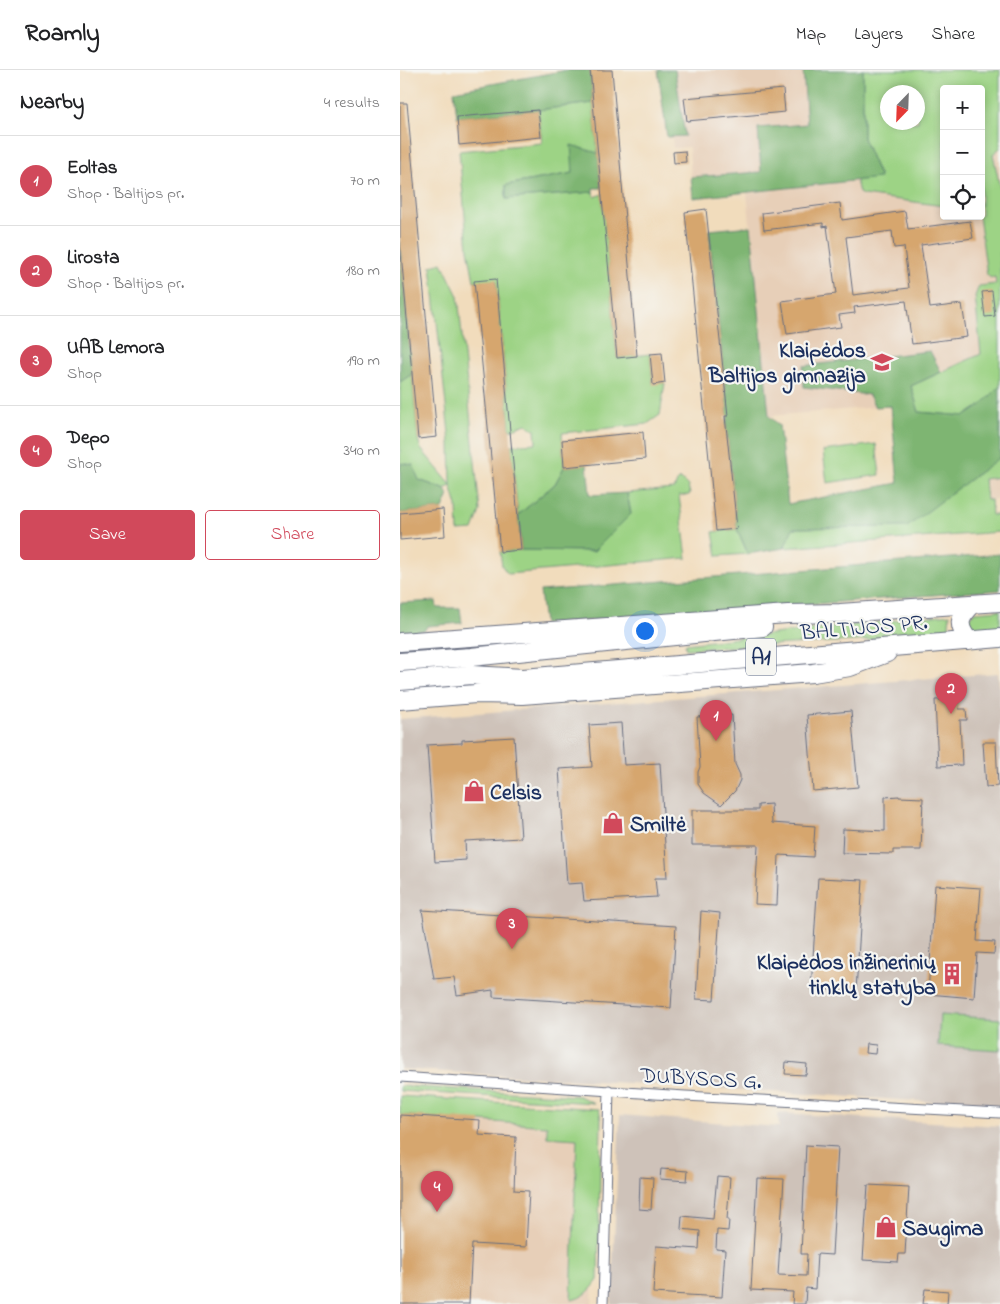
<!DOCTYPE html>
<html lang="en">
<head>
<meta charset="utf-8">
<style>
	:root { --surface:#fff; --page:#f6f6f6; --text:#202124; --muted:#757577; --line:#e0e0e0; --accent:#d1495b }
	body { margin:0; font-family:"Indie Flower",sans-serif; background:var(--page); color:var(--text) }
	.controls { position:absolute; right:15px; top:15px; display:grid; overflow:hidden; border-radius:5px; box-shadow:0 2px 8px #0003 }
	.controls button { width:45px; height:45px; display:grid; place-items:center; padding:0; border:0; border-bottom:1px solid var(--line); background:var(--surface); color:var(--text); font:25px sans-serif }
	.compass { position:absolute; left:480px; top:15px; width:45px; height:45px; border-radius:50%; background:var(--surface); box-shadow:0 2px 8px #0003; rotate:203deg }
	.you { position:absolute; left:244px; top:560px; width:18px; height:18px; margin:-12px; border:4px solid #fff; border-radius:50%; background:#1a73e8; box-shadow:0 0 0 8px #1a73e833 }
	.badge { display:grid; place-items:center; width:32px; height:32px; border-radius:50%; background:var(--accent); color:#fff; font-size:16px; font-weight:700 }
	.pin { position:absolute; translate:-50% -41px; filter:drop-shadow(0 1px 2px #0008) }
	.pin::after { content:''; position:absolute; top:26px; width:18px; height:15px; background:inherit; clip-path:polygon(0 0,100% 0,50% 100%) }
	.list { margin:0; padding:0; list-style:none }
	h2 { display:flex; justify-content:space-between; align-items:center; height:65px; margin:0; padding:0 20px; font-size:21px }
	h2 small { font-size:16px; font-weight:400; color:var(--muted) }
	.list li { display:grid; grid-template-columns:32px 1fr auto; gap:15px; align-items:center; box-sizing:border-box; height:90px; padding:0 20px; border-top:1px solid var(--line) }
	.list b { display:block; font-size:19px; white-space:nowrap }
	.list p { margin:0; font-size:16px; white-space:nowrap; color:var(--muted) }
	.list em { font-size:16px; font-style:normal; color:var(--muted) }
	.actions { display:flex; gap:10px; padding:15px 20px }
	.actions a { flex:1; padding:11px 0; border:1px solid var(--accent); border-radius:5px; text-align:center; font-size:18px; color:var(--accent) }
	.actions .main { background:var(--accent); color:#fff }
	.icon { flex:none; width:28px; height:28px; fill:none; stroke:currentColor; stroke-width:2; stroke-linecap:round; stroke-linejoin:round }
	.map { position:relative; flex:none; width:600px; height:1234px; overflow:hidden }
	header { display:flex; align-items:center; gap:30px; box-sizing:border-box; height:70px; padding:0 25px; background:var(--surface); border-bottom:1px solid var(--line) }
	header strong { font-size:24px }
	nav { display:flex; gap:28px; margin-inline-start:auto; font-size:18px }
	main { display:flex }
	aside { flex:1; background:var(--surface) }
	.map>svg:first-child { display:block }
</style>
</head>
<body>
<header>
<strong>Roamly</strong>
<nav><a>Map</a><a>Layers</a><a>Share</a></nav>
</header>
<main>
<aside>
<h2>Nearby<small>4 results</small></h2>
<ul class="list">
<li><span class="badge">1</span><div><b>Eoltas</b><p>Shop · Baltijos pr.</p></div><em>70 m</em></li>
<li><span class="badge">2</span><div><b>Lirosta</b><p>Shop · Baltijos pr.</p></div><em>180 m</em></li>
<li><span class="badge">3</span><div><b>UAB Lemora</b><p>Shop</p></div><em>190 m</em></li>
<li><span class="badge">4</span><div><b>Depo</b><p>Shop</p></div><em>340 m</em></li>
</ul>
<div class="actions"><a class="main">Save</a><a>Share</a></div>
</aside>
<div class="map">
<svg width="600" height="1234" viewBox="0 0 600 1234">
	<rect width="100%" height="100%" fill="#f6f6f2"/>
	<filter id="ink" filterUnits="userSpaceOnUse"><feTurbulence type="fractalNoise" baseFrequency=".02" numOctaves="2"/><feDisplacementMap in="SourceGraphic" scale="10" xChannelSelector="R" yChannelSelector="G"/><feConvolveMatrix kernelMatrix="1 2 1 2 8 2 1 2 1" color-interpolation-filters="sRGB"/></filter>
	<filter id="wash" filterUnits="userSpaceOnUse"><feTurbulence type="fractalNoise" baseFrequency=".0096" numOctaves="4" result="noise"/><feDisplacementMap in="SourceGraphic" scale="20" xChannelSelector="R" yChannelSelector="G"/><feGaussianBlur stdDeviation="1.12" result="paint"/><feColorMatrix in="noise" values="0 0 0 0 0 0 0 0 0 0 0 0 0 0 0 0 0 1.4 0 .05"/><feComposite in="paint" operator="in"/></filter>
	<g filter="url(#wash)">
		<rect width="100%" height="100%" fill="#f1dcbc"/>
		<path fill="#e7cfb8" d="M267,0H403L407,54L361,102L291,107L289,77L273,78Z
			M600,75V429L591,430L592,445H600V462L498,413L490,336L369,346L347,123L504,105L544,96V146H581V87L600,78Z
			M0,1036L199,1048L192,1234H0Z"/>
		<path fill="#cec2b9" d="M598,603L600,624V1036L0,999V649Z
			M378,1043L600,1056V1234H211L220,1045L379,1057Z"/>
		<path fill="#9dd385" stroke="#5c8172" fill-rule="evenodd" d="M463,0H600V78L593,84L600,118V316L580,336L565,346L519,342L511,316L581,284L575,226L579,216L596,214L595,207L591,208L587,205L579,146H581V19H544V136L463,125L459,123L456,110L480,107L463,68ZM488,22H518V52H488Z
			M193,33L198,83L173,103L106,115V129L193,122L195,127L202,124L217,288L250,284L253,314L265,313L260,345L247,354L162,363L164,397L155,414L118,445L111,375L136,373L135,360L126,354L110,360L96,210L74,211L68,179L59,81L142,73L138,40Z
			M42,193L58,226L80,441L73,460L58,461L57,436L51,416L44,419L19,410L2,393L0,398V312L12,304L18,369L21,379L51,415L50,373L31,196Z
			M476,374L480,405L427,413L423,381Z
			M600,387V407L584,409L586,430H591L592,445H600V462L384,478L392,458L507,456Z
			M281,409L288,416L290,424L289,425L279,426L287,488L108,504L102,496L100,482L121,480L194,481L231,444L227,423L274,419L278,410Z
			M337,459L348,484L317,486L313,462Z
			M600,540V561L575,562L570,558L569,550L574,542Z
			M550,544L549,554L552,565L455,571L286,579L285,574Z
			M540,945L600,949V980L538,976Z
			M0,1016L179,1026L194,1033L0,1021Z
			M0,1026L199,1039L201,1048L198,1210C191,1220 184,1228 171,1230L177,1069L147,1067V1056L0,1045Z"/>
		<path fill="#7eb572" stroke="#4c7268" d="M167,0H190L193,33L138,40L57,47L54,21Z
			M258,0H275L285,66L267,67Z
			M403,0H463V68L480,108L293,128L291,107L361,102L358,58L407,54Z
			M171,75L198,83L201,118H193V122L106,129V115L173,103Z
			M351,156L369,346L379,355L388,434L498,413L491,336L475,337L469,325L404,317L403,296L530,281L541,302L511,316L519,342L565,346L580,336L600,316V387L507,457L393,458L384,478L348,484L337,459L326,355L328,346L309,160Z
			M0,172L12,304L0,312Z
			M2,393L13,395L19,410L44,419L49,425L43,439L0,443V398Z
			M187,394L190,425L227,423L231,444L194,481L121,480L118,445L155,414L164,397Z
			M600,484V520L144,554L140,521Z
			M36,531L37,538H60L62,553L27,556L25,560L0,564V533Z"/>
		<g id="blocks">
			<path fill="#d6a66e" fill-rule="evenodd" d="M190,0H212L237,286L217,288Z
				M383,19L385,42L287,51L284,28Z
				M0,33H7L37,367L18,369L0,172Z
				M138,40L141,67L59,75L57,47Z
				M285,81L286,92L274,93L273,82Z
				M440,133L442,150L505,141L508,159L570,151L573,168L521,175L530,238L562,234L567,267L512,274L506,231L454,237L455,243L439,245L441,257L387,264L382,231L436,224L427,156L423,157V153L364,160L362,143ZM492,161L494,178L504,177L509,218L453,225L446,167Z
				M306,139L328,346H325L337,459L316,461L285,142Z
				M96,209L121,480L100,482L74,211Z
				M592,221L595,246L585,247L582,222Z
				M262,283L265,313L253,315L250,284Z
				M243,362L245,389L164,397L162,370Z
				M43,439L45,466L0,470V443Z
				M558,629L559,639H566L567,650H560L562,695L538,696L535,630Z
				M451,641L458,717L413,721L407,645Z
				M332,645L335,694L340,705V710L335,721L321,735L304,723L298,714V702L300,697L297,647Z
				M221,653L224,695L260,693L267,808H255L257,827L184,831L182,813L167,814L159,699L192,697L189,655Z
				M114,667L121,768L65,771L66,790L35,792L27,675L62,673V670Z
				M583,672H596L598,716L586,717Z
				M499,726V727L523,728L521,780H493V784L442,783L443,759L485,761V727Z
				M371,734L372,753L415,756L413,787L379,785L377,835L355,834L358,775H292V740H358V735Z
				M418,808L463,810L456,921L411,919Z
				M535,815L581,818L577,871L595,872L594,884L577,883L574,928L528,924Z
				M22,840L276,856L271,938L93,927V920L57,925L54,907L34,909Z
				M301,841L320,843L314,930L296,929Z
				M466,974L476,975L475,984L465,983Z
				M386,992L407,994L406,1005L385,1004Z
				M0,1045L80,1050L79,1065L116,1067L114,1120L129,1121L126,1177L72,1174L69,1234H0Z
				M406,1075L438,1077L432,1185L417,1184L415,1219L406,1218L405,1234H392L393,1222L351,1220L357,1108L384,1109L378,1205L406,1206L407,1184H401Z
				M261,1099L288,1101L287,1111L260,1109Z
				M317,1106L330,1107L327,1150H329L328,1161L317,1160L316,1179L325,1180L322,1227L253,1223L256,1176L299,1179L300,1161L281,1159L282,1146L313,1149Z
				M240,1107L253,1108L251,1140L239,1139Z
				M468,1115L509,1117L505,1184H499L498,1192L463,1190Z
				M525,1219L548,1221L547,1234H523Z"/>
		</g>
	</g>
	<g filter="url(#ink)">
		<use href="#blocks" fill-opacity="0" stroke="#666c7f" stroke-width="1"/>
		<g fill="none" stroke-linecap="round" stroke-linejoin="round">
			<g stroke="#666c7f" stroke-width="11">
				<path id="street" d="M0,1007L285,1026L600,1043
					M203,1234L209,1020"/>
			</g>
			<g stroke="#666c7f" stroke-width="20">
				<path id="highway" d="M569,571C556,554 559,548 573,534
					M0,572L388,544L440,543L600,532
					M0,592L71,587L363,557
					M0,611L72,605L123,608L600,568
					M76,624L122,625L413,603L450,597L487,583
					M0,630L76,624L87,620"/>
			</g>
			<use href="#street" stroke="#fff" stroke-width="9"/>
			<use href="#highway" stroke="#fff" stroke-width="18"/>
		</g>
	</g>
	<defs>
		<g id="school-bare" transform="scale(1.725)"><path d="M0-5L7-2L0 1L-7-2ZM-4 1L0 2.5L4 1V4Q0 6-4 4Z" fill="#d1495b" stroke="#f6f6f2" stroke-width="2.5" paint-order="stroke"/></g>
		<g id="shop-bare" transform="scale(1.725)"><path d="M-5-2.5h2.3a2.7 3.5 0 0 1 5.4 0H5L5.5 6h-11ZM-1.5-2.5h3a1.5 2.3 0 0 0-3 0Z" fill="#d1495b" stroke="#f6f6f2" stroke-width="2.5" paint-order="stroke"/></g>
		<g id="building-bare" transform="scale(1.725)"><path d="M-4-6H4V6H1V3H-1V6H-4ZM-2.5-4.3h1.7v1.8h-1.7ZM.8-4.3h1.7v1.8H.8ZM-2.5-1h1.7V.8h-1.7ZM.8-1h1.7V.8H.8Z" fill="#d1495b" stroke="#f6f6f2" stroke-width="2.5" paint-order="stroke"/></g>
	</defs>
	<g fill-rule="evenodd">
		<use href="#school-bare" x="482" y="292"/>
		<use href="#shop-bare" x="74" y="721"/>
		<use href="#shop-bare" x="213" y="753"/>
		<use href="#building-bare" x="552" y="904"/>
		<use href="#shop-bare" x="486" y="1157"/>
	</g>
	<g text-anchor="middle" stroke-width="4.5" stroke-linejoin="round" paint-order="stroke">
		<rect fill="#f6f6f2" stroke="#5d6b8a" stroke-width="1" x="346" y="568.5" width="30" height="37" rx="4"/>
		<g font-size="21" font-weight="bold" fill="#1b2f5e">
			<text x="361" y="594">A1</text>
		</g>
		<g font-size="22" font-weight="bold" fill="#1b2f5e" stroke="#f6f6f2" text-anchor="start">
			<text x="466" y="287" text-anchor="end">Klaipėdos<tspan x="466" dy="25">Baltijos gimnazija</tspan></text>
			<text x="90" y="729">Celsis</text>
			<text x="230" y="761">Smiltė</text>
			<text x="536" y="899" text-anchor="end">Klaipėdos inžinerinių<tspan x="536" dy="25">tinklų statyba</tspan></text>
			<text x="502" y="1165">Saugima</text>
		</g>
		<g font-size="22" fill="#1b2f5e" stroke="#f6f6f2">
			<text transform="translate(464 556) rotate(-5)" y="8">BALTIJOS PR.</text>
			<text transform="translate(301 1007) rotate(3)" y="8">DUBYSOS G.</text>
		</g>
	</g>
</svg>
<div class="controls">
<button>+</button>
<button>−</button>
<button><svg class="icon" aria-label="locate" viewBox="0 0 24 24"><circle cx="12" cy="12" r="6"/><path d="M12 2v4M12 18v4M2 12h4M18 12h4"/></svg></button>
</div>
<svg class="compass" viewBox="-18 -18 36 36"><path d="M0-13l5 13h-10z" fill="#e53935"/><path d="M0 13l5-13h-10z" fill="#757577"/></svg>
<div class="you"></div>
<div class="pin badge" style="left:316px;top:671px">1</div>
<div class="pin badge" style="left:551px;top:644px">2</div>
<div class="pin badge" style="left:112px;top:879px">3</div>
<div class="pin badge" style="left:37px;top:1142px">4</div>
</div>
</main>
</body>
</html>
